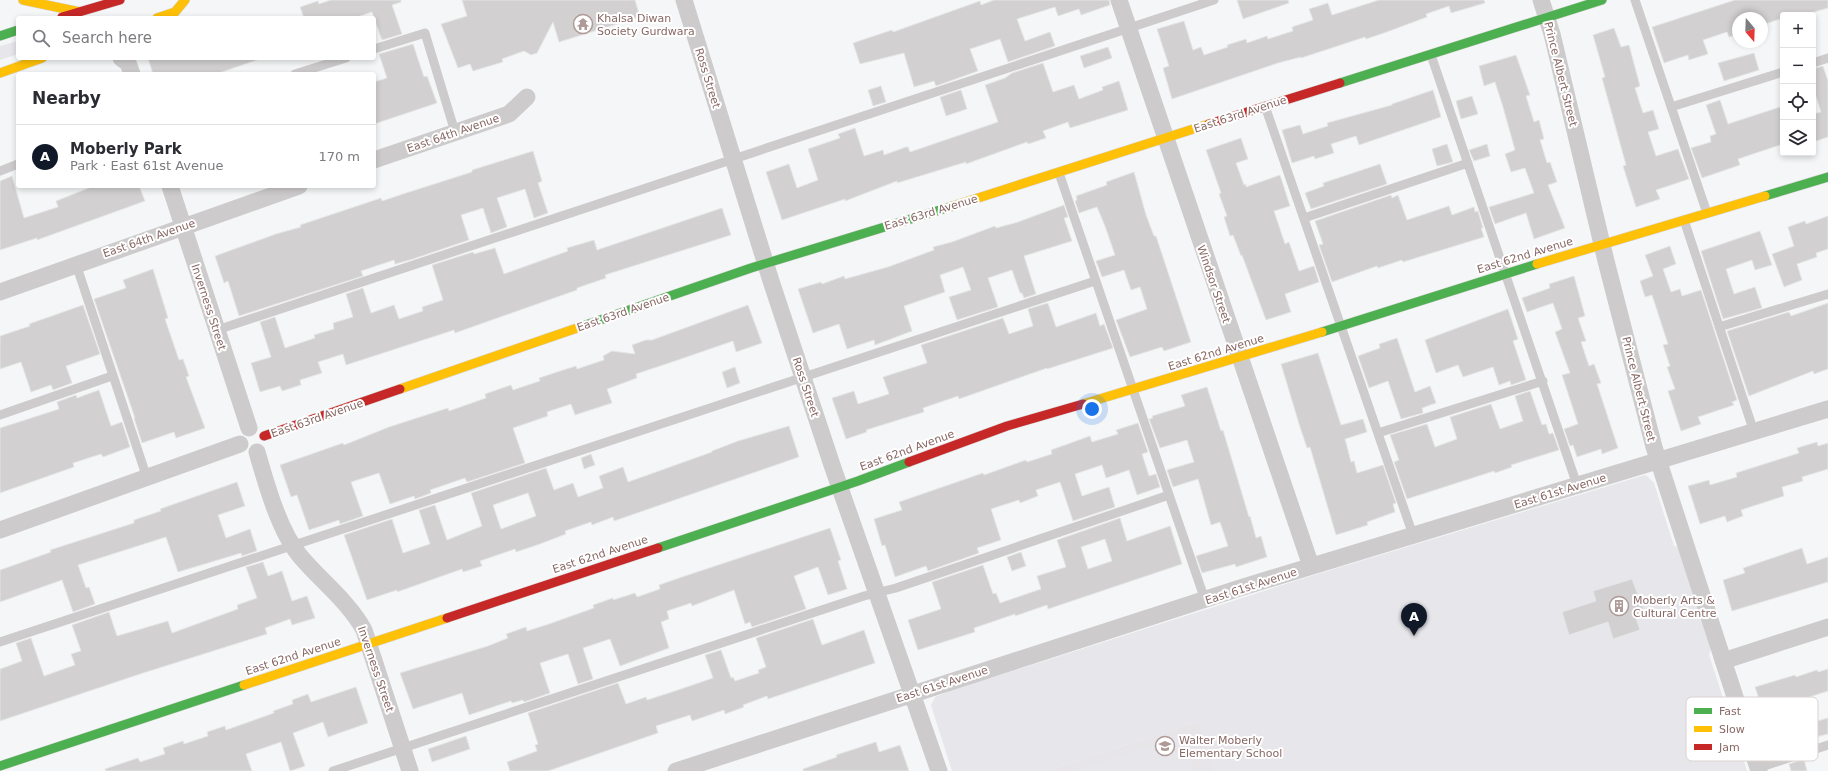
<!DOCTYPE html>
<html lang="en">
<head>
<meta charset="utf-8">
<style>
	:root { --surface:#fff; --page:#f2f2f3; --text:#2b2b33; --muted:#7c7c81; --line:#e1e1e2; --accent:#111827 }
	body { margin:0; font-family:"DejaVu Sans",sans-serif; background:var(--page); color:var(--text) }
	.controls { position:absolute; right:12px; top:12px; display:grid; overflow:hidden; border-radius:4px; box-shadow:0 2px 6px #0003 }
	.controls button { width:36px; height:36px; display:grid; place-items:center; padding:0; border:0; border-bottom:1px solid var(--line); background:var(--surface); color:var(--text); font:20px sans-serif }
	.compass { position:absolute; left:1732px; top:12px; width:36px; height:36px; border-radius:50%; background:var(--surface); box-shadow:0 2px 6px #0003; rotate:161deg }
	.you { position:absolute; left:1092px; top:409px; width:14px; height:14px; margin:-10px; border:3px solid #fff; border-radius:50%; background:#1a73e8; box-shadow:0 0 0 6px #1a73e833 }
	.badge { display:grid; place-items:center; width:26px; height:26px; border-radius:50%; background:var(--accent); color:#fff; font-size:13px; font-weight:700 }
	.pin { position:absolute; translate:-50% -33px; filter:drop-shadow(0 1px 2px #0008) }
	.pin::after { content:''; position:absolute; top:21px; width:14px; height:12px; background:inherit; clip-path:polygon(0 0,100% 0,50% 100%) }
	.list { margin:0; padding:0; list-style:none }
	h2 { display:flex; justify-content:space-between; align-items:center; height:52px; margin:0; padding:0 16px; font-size:17px }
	h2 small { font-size:13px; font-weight:400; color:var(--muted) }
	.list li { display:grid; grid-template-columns:26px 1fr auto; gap:12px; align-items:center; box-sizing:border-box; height:64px; padding:0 16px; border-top:1px solid var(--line) }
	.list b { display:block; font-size:15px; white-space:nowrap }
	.list p { margin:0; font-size:13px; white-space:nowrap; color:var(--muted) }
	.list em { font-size:13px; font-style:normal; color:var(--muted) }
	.icon { flex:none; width:22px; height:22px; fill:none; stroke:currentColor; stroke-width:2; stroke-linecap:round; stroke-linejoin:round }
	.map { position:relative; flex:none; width:1828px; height:771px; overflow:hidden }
	.search { position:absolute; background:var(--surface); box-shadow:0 2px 6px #0003; left:16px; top:16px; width:360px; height:44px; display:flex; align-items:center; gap:10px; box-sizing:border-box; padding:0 14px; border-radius:4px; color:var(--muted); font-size:15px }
	.panel { position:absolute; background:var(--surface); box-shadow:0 2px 6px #0003; left:16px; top:72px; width:360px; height:116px; border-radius:4px }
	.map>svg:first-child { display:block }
</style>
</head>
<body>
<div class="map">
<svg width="1828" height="771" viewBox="0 0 1828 771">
	<rect width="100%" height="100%" fill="#f5f6f7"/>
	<path fill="#e7e5e7" d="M1199,721L1215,771H1046Z"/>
	<path fill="#e6e6eb" d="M18,41V54L0,60V46Z
		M1645,475L1648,477L1654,483L1674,546L1681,548L1712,643L1709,655L1747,771H1215L1199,721L1046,771H952L931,705L935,697L945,693L944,691L969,685L968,684L987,675L991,678L1311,576Z
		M1181,735L1193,771H1070Z"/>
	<path fill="#d2d0d0" stroke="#e5e6e6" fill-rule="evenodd" d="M331,0H401V2L392,5L402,34L382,40L372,12L354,18H304L300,7L318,1L319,4Z
		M462,0H635L640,17L559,42L553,22L537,53L531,55L524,51L502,59L503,62L473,71L470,64L458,68L441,24L467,16Z
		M994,0H1109L1110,5L1081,15L1079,9L1058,16L1055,7L1017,19L1025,41L1050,32L1055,46L1008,62L1000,39L970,49L978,71L936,86L934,81L914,87L904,53L860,64L853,43L892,30L893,32L980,1L981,5Z
		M1237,0H1288L1289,3L1243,19Z
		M1379,0H1484L1485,3L1451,13L1449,6L1426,14L1427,17L1384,33L1366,39L1365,37L1301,58V57L1278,63L1172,99L1163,68L1169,66L1157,29L1184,21L1193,50L1201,47L1204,55L1228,47L1227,45L1246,39L1247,43L1267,36L1268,39L1293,31L1292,27L1313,20L1309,9L1328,3L1332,15Z
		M1735,0H1828V8L1814,12L1815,15H1783V18L1762,25V18H1738V34L1729,37L1727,32L1703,40L1708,54L1689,60L1688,55L1664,63L1652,27Z
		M1614,28L1621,47L1629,45L1640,86L1635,88L1643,113L1653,110L1659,129L1648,132L1656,156L1678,149L1689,179L1656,190L1660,199L1636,207L1623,166L1626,165L1602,78L1605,77L1593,35Z
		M413,44L424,77L427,76L437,103L374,124V82L387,78L379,54Z
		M1108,47L1112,58L1084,68L1080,56Z
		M1754,53L1759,70L1724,81L1718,63Z
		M1516,55L1530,95L1526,96L1534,122L1539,120L1544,139L1540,140L1547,163L1550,162L1557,182L1548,185L1565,228L1534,239L1526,213L1495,224L1489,207L1534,193L1525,168L1511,172L1505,154L1515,150L1503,107L1495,82L1484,86L1479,66Z
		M148,58H257V60L216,74H153Z
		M1043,63L1053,92L1074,85L1079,99L1103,90L1102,87L1119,81L1128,110L1070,128L1068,122L1043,131L1046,138L1028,144L1027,142L966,164V162L897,183V181L845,201V199L782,220L766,172L789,164L797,188L818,180L808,149L840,138L838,134L855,128L864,156L883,150L884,155L906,147H908L910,152L998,122L985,85L1005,78L1012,73Z
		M1823,66L1828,81V137L1813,142V114L1821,112L1813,87V69Z
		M881,86L886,102L873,106L868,90Z
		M961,90L967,109L946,116L940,97Z
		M1433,90L1441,117L1359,145L1356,136L1331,144L1334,153L1315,159L1314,156L1292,163L1282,130L1300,125L1303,134L1328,126L1327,123L1392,105V104Z
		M1472,96L1478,114L1461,119L1456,101Z
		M1720,100L1728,124L1783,106V144L1738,159L1740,165L1702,178L1691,148L1711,142L1710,136L1716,134L1706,105Z
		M1241,138L1248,159L1236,163L1244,185L1246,184V187L1280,175L1290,206L1274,211L1285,244L1289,242L1299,271L1314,266L1319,282L1285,294L1291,312L1266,320L1242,255L1241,256L1233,235L1230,236L1224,217L1227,216L1219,194L1221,193L1206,150Z
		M1447,144L1453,162L1437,166L1432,149Z
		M1487,144L1490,156L1474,161L1469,150Z
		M533,151L542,181L538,183L548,213L534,218L525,189L497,198L507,227L491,233L483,208L461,215L469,240L413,259L395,264L394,260L361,271L363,276L239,316L228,281L224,283L215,256L276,234L301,227L300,225L381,198L382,201L406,193L472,172V170Z
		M1380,164L1387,184L1311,209L1305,193L1324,186L1323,183Z
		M1134,172L1146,215L1154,236H1156L1191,342L1164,351L1162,347L1130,357L1116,320L1147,309L1140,287L1131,290L1124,270L1102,277L1096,261L1115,255L1105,226L1097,207L1079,213L1075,201L1077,200L1076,196L1107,185L1106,182Z
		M12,176L24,218L58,207L56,201L94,186H139L145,201L37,240V238L0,250V181Z
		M1391,195L1392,198L1398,195L1407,220L1449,206L1452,215L1474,207L1475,212L1478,211L1483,228H1481L1484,237L1403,262L1402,260L1378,268L1377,266L1332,282L1319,245L1323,244L1315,221Z
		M1064,205L1068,217L1064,218L1072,241L1024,256L1036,294L1024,298L1022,293H1020L1012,270L988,278L998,307L957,320L949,297L971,290L963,267L940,275L945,292L904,306L912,331L875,345L874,340L847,349L839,324L813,333L798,289L821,282L822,284L844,276L845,279L888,267L934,250L933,247L952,242L995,226L996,228L1018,222Z
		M722,208L731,235L605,275L606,278L577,288V290L455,333L454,330L346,365L343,354L318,362L322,373L300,380L301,385L282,391L280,386L260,392L251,363L271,357L260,322L275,317L285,348L315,338L314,335L334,329L333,323L353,317L346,294L363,288L371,313L394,305L399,319L423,311L422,307L443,300L432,265L473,252L474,254L495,248L504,274L568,251L567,248L594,240L597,250Z
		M1828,216V249L1816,253L1817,257L1797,264L1802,280L1784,287L1772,254L1794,246L1788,227L1805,221L1806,224Z
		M1760,231L1772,265L1755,270L1752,260L1726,269L1734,294L1755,287L1762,308L1723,319L1701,251Z
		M1670,246L1676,264L1663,269L1671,292L1680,289L1682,296L1701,290L1737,400L1732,402L1734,405L1698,417L1701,424L1681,431L1668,391L1675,389L1667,367L1670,366L1663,345L1668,344L1652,295L1645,297L1640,281L1653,276L1645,255Z
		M153,269L168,318L165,319L179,360L183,359L189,376L186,377L205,428L176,438L174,432L142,443L134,418H135L94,299L126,288L123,280Z
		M1574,276L1585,316L1578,318L1586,341L1581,342L1589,366L1594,364L1601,383L1597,384L1618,448L1602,454L1601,449L1577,457L1573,445L1570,446L1564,429L1578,424L1562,375L1570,373L1555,332L1562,329L1553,303L1527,312L1522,298L1550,288L1549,284Z
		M1048,303L1056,327L1096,313L1100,326L1104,324L1113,348L1047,369V368L959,399L958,396L923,408L924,412L866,430L867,432L846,439L832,398L854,391L858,404L889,394L883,377L927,363L921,345L1003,318L1009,334L1033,326L1028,309Z
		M1828,303V369L1814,374L1813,371L1749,396L1727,331L1789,312L1791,316Z
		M83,305L100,354L66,366L72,383L53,390L51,385L31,392L21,362L0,369V336L30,326L29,324Z
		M748,305L762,343L736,352L733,341L672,362L636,374L637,378L607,389L612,403L575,415L571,404L547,412L548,416L513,428L525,463L467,482L465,478L430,490L431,493L415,499L414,496L390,504L379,473L351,482L363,516L340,524L339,520L309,530L297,495L291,497L280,465L343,443L344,445L389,427L448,408L449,411L486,398L485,394L511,385L513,390L540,381L539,378L557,372L576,366L577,369L604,360L603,356L612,351L635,354L632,345L646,340H652Z
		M1508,309L1518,339L1513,341L1526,380L1511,385L1510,381L1499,385L1493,367L1463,377L1458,365L1436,373L1425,340Z
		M1397,338L1415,392L1430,386L1436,403L1422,408L1423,413L1401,419L1388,381L1369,388L1358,356L1380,348L1379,344Z
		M1318,353L1341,425L1363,419L1367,432L1345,439L1351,462L1354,461L1357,473L1383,465L1396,503L1393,504L1395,512L1367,522L1368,525L1336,535L1310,447L1307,448L1300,427L1281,364Z
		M735,367L740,383L727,388L722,372Z
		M1207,387L1221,431L1223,430L1249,517L1250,516L1256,538L1261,536L1267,557L1236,567L1235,564L1202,573L1196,556L1228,546L1220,522L1211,525L1198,479L1173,487L1167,470L1194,462L1187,440L1160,448L1149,419L1153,418L1152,416L1185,406L1181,395Z
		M99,390L111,426L122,422L130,447L103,457L101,454L73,463L74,467L0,493V428L59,409L57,402L76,395L77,398Z
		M1530,391L1542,425L1546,424L1549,434L1553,433L1559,450L1511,465L1512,467L1495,473L1494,471L1407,499L1394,462L1399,460L1390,435L1427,424L1435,447L1457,439L1450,417L1491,404L1500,429L1523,421L1515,396Z
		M1138,423L1148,452L1142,454L1149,476L1156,474L1160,487L1137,495L1129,470L1106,478L1102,465L1075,474L1082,496L1109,487L1115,507L1073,521L1060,482L1036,490L1038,496L1020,503L1019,500L991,509L1001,540L977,548L979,553L928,571L926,566L895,577L885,545L882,546L874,519L902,510L899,502L983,473L984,475L1026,460L1027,462L1052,454L1051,450L1090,436L1092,442L1118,434L1116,430Z
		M789,426L799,457L614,521L613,517L592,525L591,522L565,531L566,534L540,544L516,552L515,549L480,561L482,566L463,572L462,569L397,592V590L367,600L344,535L392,519L403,553L430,544L419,510L435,505L447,540L482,526L471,493L546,468L554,490L573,483L578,497L603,488L599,476L623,467L628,482L712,452V451L738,441ZM528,493L536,516L501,529L493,505Z
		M1817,442L1818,446L1828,443V469L1802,477L1803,481L1782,487L1784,496L1741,510L1743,516L1727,522L1725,516L1700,524L1688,486L1709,480L1710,485L1737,477L1736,473L1799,453L1797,448Z
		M591,454L595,465L584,469L581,458Z
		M237,482L245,506L218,515L226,538L250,529L257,551L242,556L241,553L178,572L166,537L78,565L86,588L89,587L95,604L73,612L62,580L0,602V570L51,552L50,550L134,523V520L161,511L160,509Z
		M1120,518L1127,541L1170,526L1182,564L1048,609L1047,605L1015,616V614L974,628L975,632L918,650L908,620L941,609L932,582L983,565L993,594L996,593L1000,603L1041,589L1037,576L1066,567L1057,540ZM1105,539L1112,561L1088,569L1081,547Z
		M830,528L841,560L838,561L847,589L828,595L818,567L794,576L806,609L752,627L750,622L745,624L734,590L692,606L691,603L667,611L669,619L661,622L669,648L620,666L610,639L583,648L593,679L578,684L568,654L540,663L550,693L524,702L523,700L512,703L511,701L469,715L462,693L413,709L400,673L488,646L508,638L506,634L526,627L527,631L549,624L594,608L593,605L613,598V600L635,593L637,597L660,589L659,585L682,577Z
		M1802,548L1807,564L1828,557V582L1732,611L1723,580L1745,573L1743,568Z
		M1021,552L1026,566L1012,571L1007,557Z
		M263,562L268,576L282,571L292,601L307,596L315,618L292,625L290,619L265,628L267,634L140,674L0,721V669L22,661L16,643L31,638L44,676L75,665L71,654L81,651L72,625L109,612L117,636L168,621L172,633L238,609L237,605L257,598L246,567Z
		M1632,579L1645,613L1635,615L1640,630L1613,639L1608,622L1569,635L1562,612L1596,601L1593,591Z
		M813,619L822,645L864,630L875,663L768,699L767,696L743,705L744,707L725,714L724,710L692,721L690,715L656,726L658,733L548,771H510L507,762L537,751L535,745L538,744L528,713L618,683L626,704L646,697L647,700L675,691L713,678L705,655L721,650L731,678L733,677L735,681L759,673L758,670L766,667L756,638Z
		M1828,669V691L1803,699L1810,723L1828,718V734L1816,737L1817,740L1800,745V748L1785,753L1773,715L1765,717L1755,687L1795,675L1796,677L1817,670L1818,672Z
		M356,687L368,723L328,737L323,722L293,733L305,766L290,771L281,742L246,754L252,771H106L105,769L138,758L140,762L165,754L163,748L183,741L184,744L208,736L207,732L225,726L226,730L274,713L273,711L293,704L292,700L308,694L311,702Z
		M466,736L470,749L432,762L428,749Z
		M876,742L879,752L900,745L909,771H803V769L837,757L836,755Z
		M1804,759L1807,771H1791L1789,764Z"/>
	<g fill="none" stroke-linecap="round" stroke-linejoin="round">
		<g stroke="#d5d3d3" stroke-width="10">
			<path id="fast" d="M0,36L18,30
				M1340,83L1602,0
				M1765,196L1828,177
				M580,327L751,268L953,206
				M1322,332L1537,264
				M658,548L858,481L909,462
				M0,766L244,685"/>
		</g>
		<g stroke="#d5d3d3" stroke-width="10">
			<path id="slow" d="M23,0L80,12
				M157,18L175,12L185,0
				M0,73L42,58
				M953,206L1209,124
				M1537,264L1765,196
				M400,389L580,327
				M1083,404L1322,332
				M244,685L447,618"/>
		</g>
		<g stroke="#d5d3d3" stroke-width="10">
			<path id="jam" d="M62,17L120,0
				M1209,124L1340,83
				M264,436L400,389
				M909,462L1007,426L1083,404
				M447,618L658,548"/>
		</g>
		<path stroke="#cdcbcb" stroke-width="9" d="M1635,0L1707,213
			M374,49L425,33L455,132
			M1431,55L1577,485
			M1813,63L1828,58
			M295,74L346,58
			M1265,106L1413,535
			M1671,107L1783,72
			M0,171L18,164
			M1059,173L1205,600
			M1304,218L1468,163
			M1684,220L1754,432
			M76,264L147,478
			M1719,327L1828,294
			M217,330L1214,0
			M0,415L112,376
			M1378,433L1543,381
			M0,642L1095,281
			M1758,768L1828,745
			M333,771L864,596L896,588L1169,495"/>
		<path stroke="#cdcbcb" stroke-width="17" d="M684,0L771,281L833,468L939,771
			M1119,0L1311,566
			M1541,0L1552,34L1606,261L1654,447L1759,771
			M121,58L128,63L132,74
			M374,160L509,114L527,97
			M170,186L249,428
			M0,292L299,186
			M257,452C266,483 279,531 300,556C321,581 348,601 364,630L410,771
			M0,530L240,444
			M1723,661L1828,627
			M676,771L1243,587L1828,409"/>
		<use href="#fast" stroke="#4caf50" stroke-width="9"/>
		<use href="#slow" stroke="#ffc107" stroke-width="9"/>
		<use href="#jam" stroke="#c62828" stroke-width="9"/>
	</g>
	<defs>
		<g id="temple-ring" transform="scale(1)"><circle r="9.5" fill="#fff" stroke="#ae9a97" stroke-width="1.5"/><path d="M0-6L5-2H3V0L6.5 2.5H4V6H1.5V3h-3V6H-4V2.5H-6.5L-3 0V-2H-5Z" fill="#ae9a97"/></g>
		<g id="building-ring" transform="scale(1)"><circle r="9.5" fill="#fff" stroke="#ae9a97" stroke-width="1.5"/><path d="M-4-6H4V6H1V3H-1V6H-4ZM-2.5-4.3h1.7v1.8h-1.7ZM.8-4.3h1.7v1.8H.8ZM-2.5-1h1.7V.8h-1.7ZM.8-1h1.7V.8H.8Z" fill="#ae9a97"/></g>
		<g id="school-ring" transform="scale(1)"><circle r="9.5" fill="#fff" stroke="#ae9a97" stroke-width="1.5"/><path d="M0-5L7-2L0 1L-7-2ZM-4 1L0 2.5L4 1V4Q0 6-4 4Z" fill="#ae9a97"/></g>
	</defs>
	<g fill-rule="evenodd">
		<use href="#temple-ring" x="583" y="24"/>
		<use href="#building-ring" x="1619" y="606"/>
		<use href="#school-ring" x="1165" y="746"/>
	</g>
	<g text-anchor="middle" stroke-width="4" stroke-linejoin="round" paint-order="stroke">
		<g font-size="11" fill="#886864" stroke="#fff" text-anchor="start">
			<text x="597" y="22">Khalsa Diwan<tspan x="597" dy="13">Society Gurdwara</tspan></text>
			<text x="1633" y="604">Moberly Arts &amp;<tspan x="1633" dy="13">Cultural Centre</tspan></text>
			<text x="1179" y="744">Walter Moberly<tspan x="1179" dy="13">Elementary School</tspan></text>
		</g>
		<g font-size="11" fill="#886864" stroke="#fff">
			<text transform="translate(1561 74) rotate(76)" y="4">Prince Albert Street</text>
			<text transform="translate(708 78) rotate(73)" y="4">Ross Street</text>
			<text transform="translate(1240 114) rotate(-18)" y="4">East 63rd Avenue</text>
			<text transform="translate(453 133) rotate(-19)" y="4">East 64th Avenue</text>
			<text transform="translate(931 212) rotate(-17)" y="4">East 63rd Avenue</text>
			<text transform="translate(149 238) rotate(-19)" y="4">East 64th Avenue</text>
			<text transform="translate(1525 255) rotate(-17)" y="4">East 62nd Avenue</text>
			<text transform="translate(1214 284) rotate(71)" y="4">Windsor Street</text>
			<text transform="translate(209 307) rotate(72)" y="4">Inverness Street</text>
			<text transform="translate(623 312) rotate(-19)" y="4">East 63rd Avenue</text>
			<text transform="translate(1216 352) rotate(-17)" y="4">East 62nd Avenue</text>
			<text transform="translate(806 387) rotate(72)" y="4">Ross Street</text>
			<text transform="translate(1639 389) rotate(76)" y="4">Prince Albert Street</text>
			<text transform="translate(317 418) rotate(-19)" y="4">East 63rd Avenue</text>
			<text transform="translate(907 450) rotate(-20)" y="4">East 62nd Avenue</text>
			<text transform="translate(1560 491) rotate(-17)" y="4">East 61st Avenue</text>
			<text transform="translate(600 554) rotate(-18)" y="4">East 62nd Avenue</text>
			<text transform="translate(1251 586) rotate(-18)" y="4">East 61st Avenue</text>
			<text transform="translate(293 656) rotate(-18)" y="4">East 62nd Avenue</text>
			<text transform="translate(376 669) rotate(71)" y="4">Inverness Street</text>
			<text transform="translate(942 684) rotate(-18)" y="4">East 61st Avenue</text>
		</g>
	</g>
	<rect x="1686" y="697" width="132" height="64" rx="6" fill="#fff" stroke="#dbd2d0" stroke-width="1"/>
	<rect x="1694" y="708" width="18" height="6" fill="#4caf50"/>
	<rect x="1694" y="726" width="18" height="6" fill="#ffc107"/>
	<rect x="1694" y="744" width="18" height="6" fill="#c62828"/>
	<g font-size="11" fill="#886864">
		<text x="1719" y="715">Fast</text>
		<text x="1719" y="733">Slow</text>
		<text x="1719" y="751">Jam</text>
	</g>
</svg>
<div class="controls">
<button>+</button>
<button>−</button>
<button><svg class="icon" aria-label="locate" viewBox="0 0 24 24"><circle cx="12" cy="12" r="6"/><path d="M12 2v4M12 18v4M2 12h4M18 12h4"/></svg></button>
<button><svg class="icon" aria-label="layers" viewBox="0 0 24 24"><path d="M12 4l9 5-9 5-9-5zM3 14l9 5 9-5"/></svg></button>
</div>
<svg class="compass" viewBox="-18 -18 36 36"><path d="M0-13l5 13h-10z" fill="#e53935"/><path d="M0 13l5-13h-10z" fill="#7c7c81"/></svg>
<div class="you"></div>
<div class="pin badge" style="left:1414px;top:636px">A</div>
<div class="search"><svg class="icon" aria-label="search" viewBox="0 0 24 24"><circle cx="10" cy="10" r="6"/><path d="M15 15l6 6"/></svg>Search here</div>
<section class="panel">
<h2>Nearby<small></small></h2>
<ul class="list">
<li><span class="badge">A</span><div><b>Moberly Park</b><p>Park · East 61st Avenue</p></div><em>170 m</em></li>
</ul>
</section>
</div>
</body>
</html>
